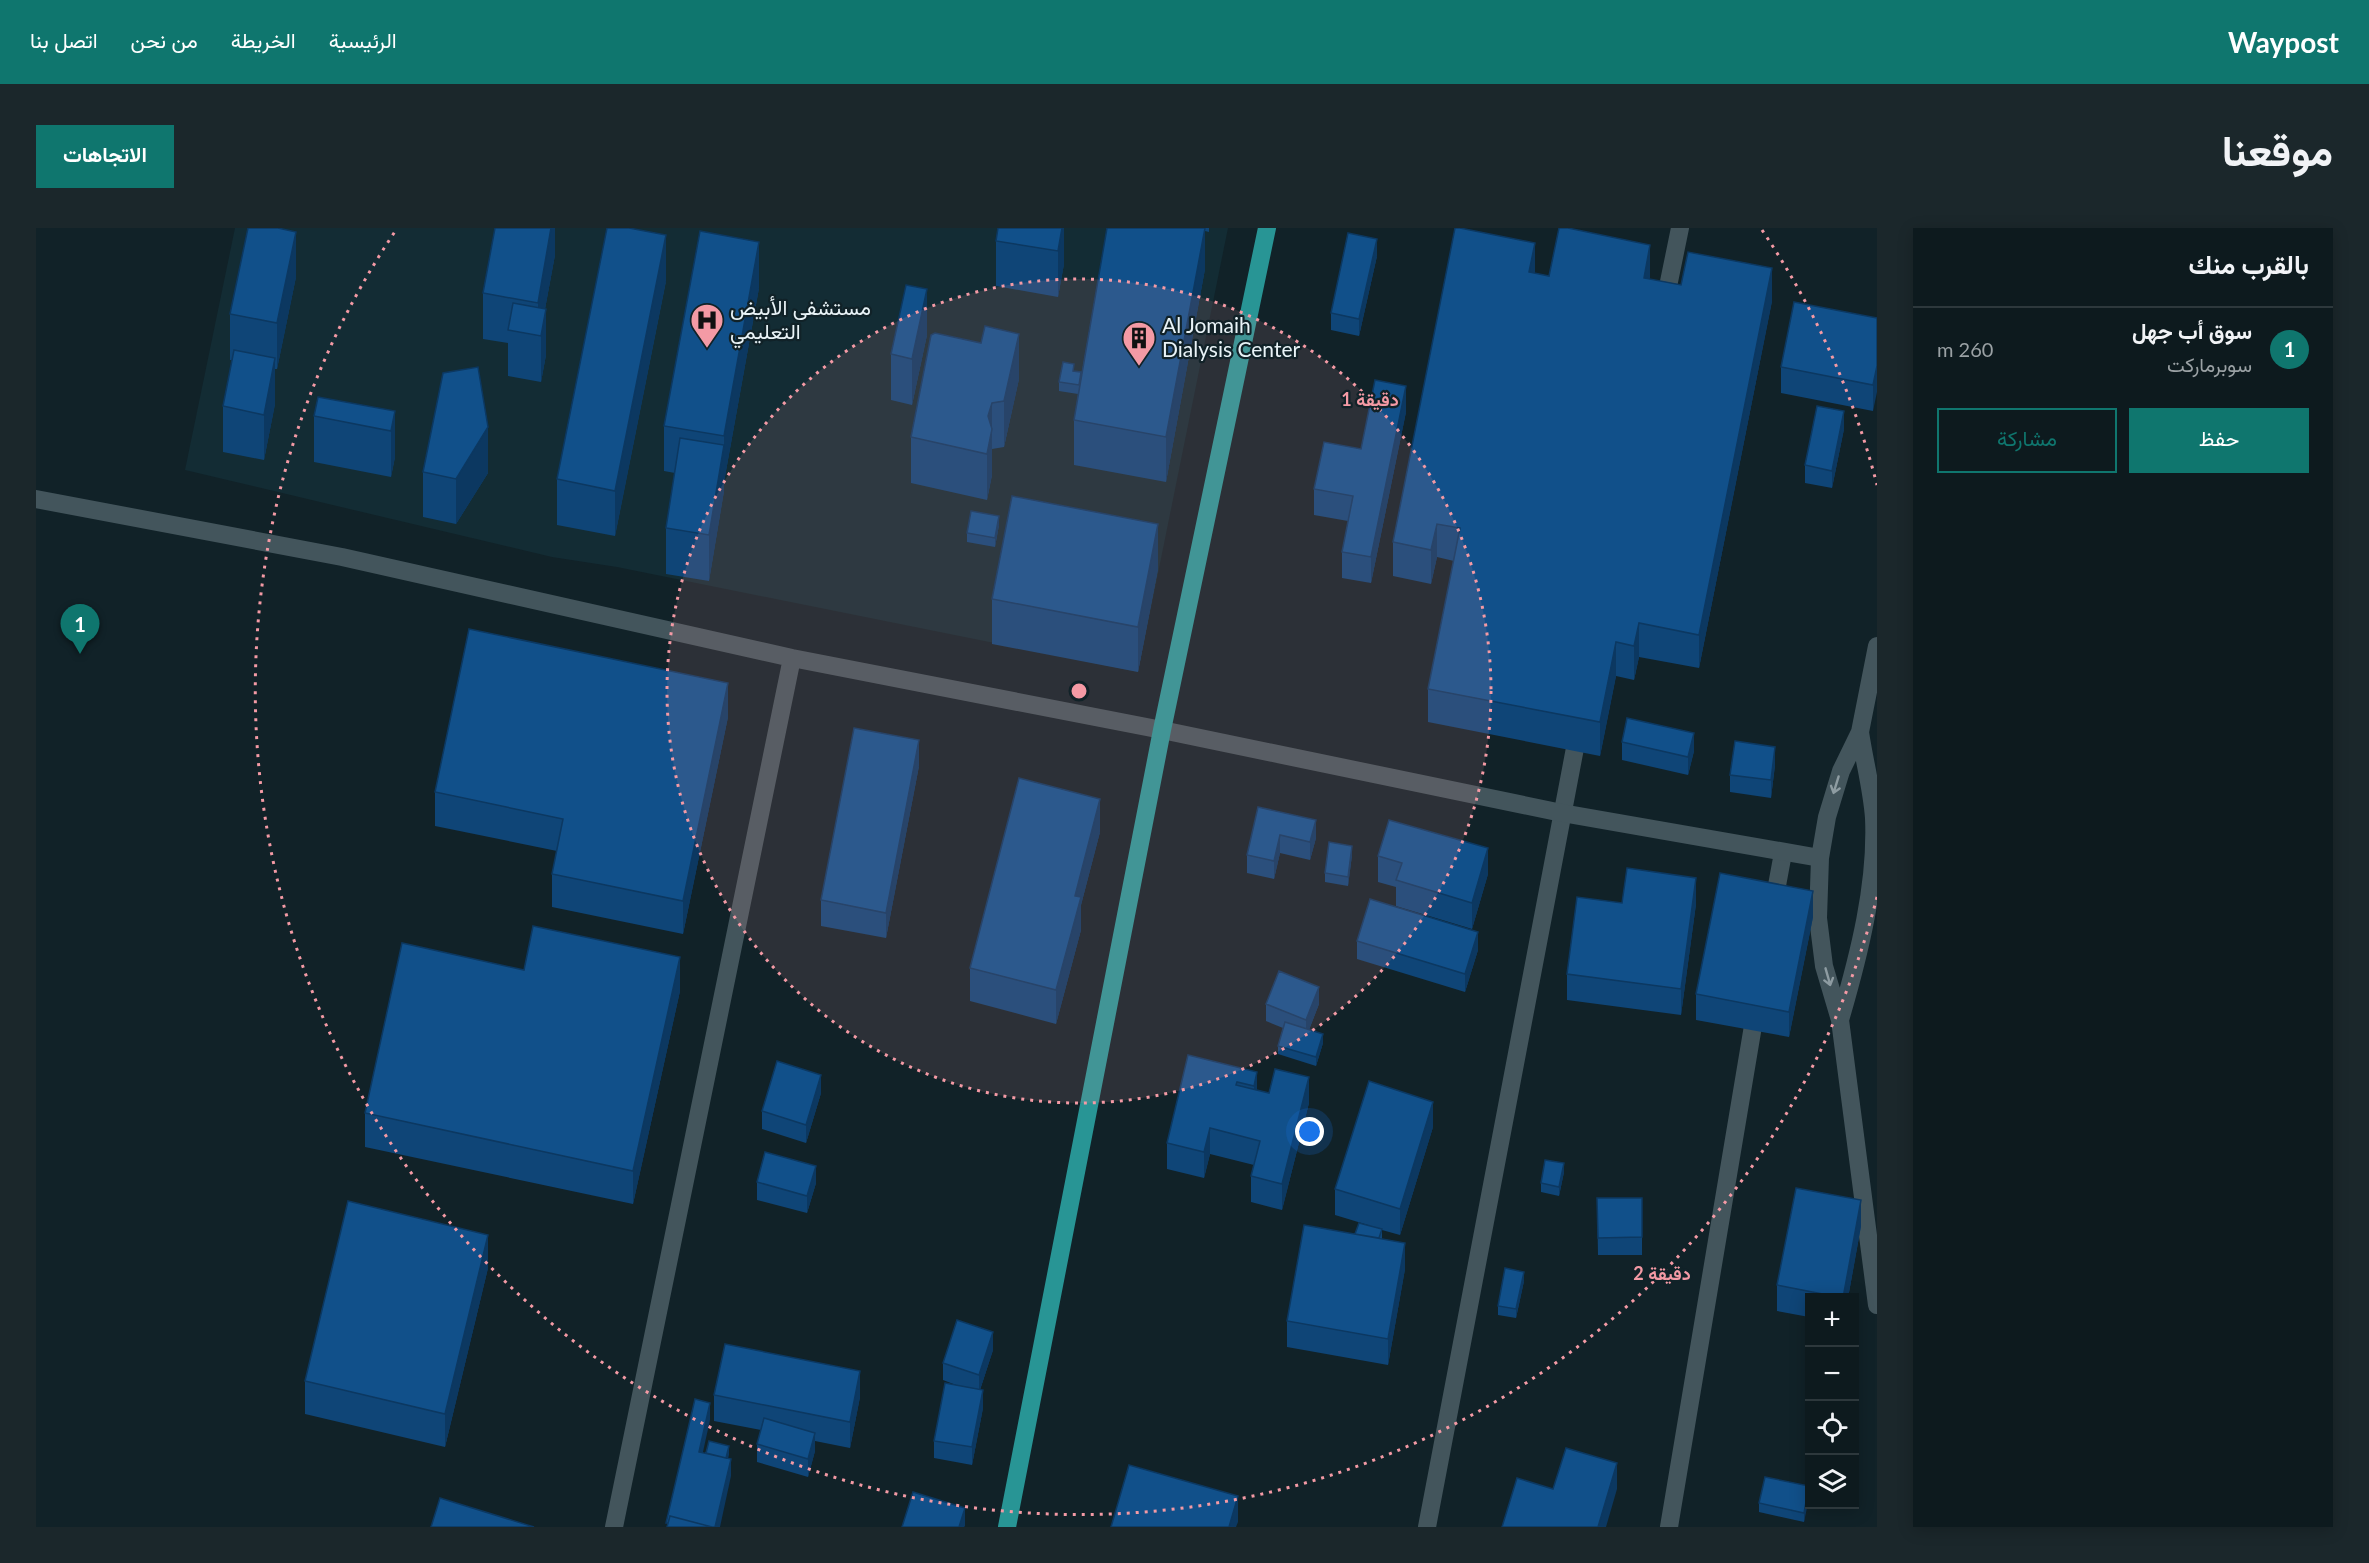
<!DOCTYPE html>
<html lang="ar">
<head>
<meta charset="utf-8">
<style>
	:root { --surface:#0d1a1e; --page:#1b272b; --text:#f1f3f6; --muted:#9aa1a4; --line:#2d383c; --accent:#0f766e }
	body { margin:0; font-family:Lato,Vazirmatn,sans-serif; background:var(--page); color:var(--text); direction:rtl }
	.controls { position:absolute; right:18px; bottom:18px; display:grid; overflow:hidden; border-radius:0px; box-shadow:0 3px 15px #0003 }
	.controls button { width:54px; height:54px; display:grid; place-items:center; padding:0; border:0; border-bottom:2px solid var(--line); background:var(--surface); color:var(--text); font:30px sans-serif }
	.you { position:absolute; left:1274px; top:904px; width:21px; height:21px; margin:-15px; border:4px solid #fff; border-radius:50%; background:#1a73e8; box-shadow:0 0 0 9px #1a73e833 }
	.badge { display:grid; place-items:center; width:39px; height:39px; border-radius:50%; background:var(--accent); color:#fff; font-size:20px; font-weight:700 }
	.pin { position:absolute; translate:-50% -50px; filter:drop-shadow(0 2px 3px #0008) }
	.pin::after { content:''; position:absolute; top:32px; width:21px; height:18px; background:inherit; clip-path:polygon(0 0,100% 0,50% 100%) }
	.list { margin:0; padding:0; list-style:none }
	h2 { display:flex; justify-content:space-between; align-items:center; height:78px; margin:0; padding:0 24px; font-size:26px }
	h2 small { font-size:20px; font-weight:400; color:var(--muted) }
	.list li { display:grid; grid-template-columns:39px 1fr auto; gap:18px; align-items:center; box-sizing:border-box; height:84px; padding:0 24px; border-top:2px solid var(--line) }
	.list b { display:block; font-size:22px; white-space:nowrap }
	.list p { margin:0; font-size:20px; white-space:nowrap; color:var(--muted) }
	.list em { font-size:20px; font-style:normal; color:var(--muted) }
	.actions { display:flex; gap:12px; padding:18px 24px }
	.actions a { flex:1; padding:14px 0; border:2px solid var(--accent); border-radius:0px; text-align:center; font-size:21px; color:var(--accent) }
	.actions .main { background:var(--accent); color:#fff }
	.icon { flex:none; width:33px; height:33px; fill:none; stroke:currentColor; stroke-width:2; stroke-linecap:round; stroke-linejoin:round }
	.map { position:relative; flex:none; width:1841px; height:1299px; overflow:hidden; direction:ltr; border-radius:0px }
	header { display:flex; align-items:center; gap:36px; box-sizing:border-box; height:84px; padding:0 30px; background:var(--accent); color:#fff }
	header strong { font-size:28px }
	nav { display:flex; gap:33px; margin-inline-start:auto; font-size:21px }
	.intro { display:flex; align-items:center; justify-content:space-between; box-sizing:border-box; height:144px; padding:0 36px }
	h1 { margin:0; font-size:42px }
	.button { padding:15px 27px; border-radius:0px; background:var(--accent); color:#fff; font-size:21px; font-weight:700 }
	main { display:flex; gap:36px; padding:0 36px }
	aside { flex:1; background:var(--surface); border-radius:0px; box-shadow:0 3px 15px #0003 }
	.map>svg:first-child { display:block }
</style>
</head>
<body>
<header>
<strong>Waypost</strong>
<nav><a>الرئيسية</a><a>الخريطة</a><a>من نحن</a><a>اتصل بنا</a></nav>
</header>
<div class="intro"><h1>موقعنا</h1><a class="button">الاتجاهات</a></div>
<main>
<aside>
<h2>بالقرب منك<small></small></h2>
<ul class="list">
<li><span class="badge">1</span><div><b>سوق أب جهل</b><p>سوبرماركت</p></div><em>260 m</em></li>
</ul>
<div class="actions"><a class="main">حفظ</a><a>مشاركة</a></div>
</aside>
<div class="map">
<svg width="1841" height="1299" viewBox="0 0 1841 1299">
	<rect width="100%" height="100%" fill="#112228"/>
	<path fill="#132c34" d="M199,0H1192L1102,444L581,339L516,329L149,242Z"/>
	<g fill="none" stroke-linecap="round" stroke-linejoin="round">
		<path stroke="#43555c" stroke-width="18" d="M1628,78L1644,0
			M1737,679L1747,625
			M1391,1299L1543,499
			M1633,1299L1720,780"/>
		<path stroke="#43555c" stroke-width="18" d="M0,271L306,329L756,430L1126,502L1526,585L1784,630
			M1841,418L1824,504L1805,543L1791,589L1784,630L1782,690L1788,738L1804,792L1841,1077
			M1804,792C1823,727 1841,657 1838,590C1836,561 1828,532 1824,504
			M578,1299L756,430"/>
		<path stroke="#289595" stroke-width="18" d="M971,1299L1126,502L1231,0"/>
	</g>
	<path fill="#0f4577" d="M519,0V27L509,81L510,127L505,154L472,148V115L447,111V65Z
		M1028,0V36L1022,69L960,58V13Z
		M1071,0H1173V4L1169,3V41L1130,254L1038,237V192L1042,166L1023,163V154L1038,143L1045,149Z
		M1341,28L1323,108L1295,102V85Z
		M1499,45L1513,48L1614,51L1736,73L1663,440L1603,429L1598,452L1580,448L1564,528L1392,494V461L1418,333L1401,329L1395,356L1357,348V314Z
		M260,49L241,141H239V176L228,232L187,224V178L196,132H194V86Z
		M630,53L579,308L521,297V251Z
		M723,60L688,254V263L673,353L630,346V300L639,245L628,243V198Z
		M1841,90L1837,183L1745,165V139Z
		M891,107L876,177L855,172V126Z
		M983,151L968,219L956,221V247L951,272L875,255V209Z
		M359,183V229L355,249L278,234V188Z
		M1370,184L1335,355L1306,350V324L1312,293L1278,287V261Z
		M1808,201L1796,260L1769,255V237Z
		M387,244L452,245L420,296L387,289Z
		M963,297L959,319L931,314V305Z
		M1122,341L1102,444L956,416V371Z
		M692,489L647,706L516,679V646L521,623L399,598V564Z
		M1586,514L1658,523L1652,547L1586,532Z
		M1739,537L1735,570L1694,564V547Z
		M883,538L850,710L785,698V672Z
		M1222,579L1280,610L1274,632L1244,625L1238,651L1211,645V627Z
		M1064,604L1045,677V702L1020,796L934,773V740Z
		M1316,627L1312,658L1289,654V645Z
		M1342,628L1452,646L1436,701L1360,678V659L1342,654Z
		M1586,675L1660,676L1645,787L1531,772V746Z
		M1777,689L1753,809L1660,792V766Z
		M1321,713L1442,722L1429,764L1321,731Z
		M488,742L644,763L597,976L329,919V885Z
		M1230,776H1283L1273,802L1287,815L1280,838L1242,826V818L1247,800L1230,793Z
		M1152,827L1221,844V862L1273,875L1246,982L1215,974V948L1218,937L1174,926L1168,950L1131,941V915Z
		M785,865L770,915L726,901V883Z
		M1397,899L1364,1007L1346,1002V1011L1369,1041L1352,1137L1251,1119V1093L1319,1006L1332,997L1299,987V961Z
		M1528,944L1523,968L1505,964V955Z
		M721,954L780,955L771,985L721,972Z
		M1561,970H1606V1027H1562Z
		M1825,998L1812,1070H1773V1089L1741,1083V1057Z
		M452,1040L409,1219L269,1186V1153Z
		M1488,1053L1480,1090L1462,1087V1078Z
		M957,1122L944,1162L947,1180L936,1237L898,1230V1213L920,1157L907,1152V1135Z
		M678,1167L824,1169L814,1220L779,1213V1223L772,1249L721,1234V1216L725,1202L678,1193Z
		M1773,1258L1768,1294L1723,1284V1275Z"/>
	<path fill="#0c3861" d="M515,0H519V27L504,108L502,107V75Z
		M1026,0H1028V36L1022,69V23Z
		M1169,0V41L1130,254V209Z
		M260,4V49L241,141V95Z
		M630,7V53L579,308V263Z
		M1341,11V28L1323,108V91Z
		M723,14V60L688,254V208Z
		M1499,15V48L1493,44Z
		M1614,17V50L1608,83V50Z
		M1736,40V73L1663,440V407Z
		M891,61V107L876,177V131Z
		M510,81V127L505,154V108Z
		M983,106V151L968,219V173Z
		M239,130V176L228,232V187Z
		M1841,138V164L1837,183V157Z
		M1370,158V184L1335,355V329Z
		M956,175V247L951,272V226L952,188Z
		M359,183V229L355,249V203Z
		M1808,183V201L1796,260V243Z
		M452,199V245L420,296V251Z
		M688,217V263L673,353V307Z
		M963,288V297L959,319V310Z
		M1122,296V341L1102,444V399Z
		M1401,296V329L1395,356V322Z
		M1603,395V429L1598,452V418Z
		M1580,414V448L1564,528V494Z
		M692,455V489L647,706V673Z
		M1658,505V523L1652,547V529Z
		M883,512V538L850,710V685Z
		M1739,519V537L1735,570V552Z
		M1064,571V604L1045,677V702L1020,796V762L1039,668Z
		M1280,592V610L1274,632V614Z
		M1244,607V625L1238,651V633Z
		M1316,618V627L1312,658V649Z
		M1452,620V646L1436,701V675Z
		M1660,650V676L1645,787V761Z
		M1777,663V689L1753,809V784Z
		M1442,704V722L1429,764V746Z
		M644,729V763L597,976V943Z
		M1283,759V776L1270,809V792Z
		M1287,806V815L1280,838V829Z
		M1221,844V870L1218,884V858Z
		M785,847V865L770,915V897Z
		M1273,849V875L1246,982V956Z
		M1397,874V899L1364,1007V981Z
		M1174,900V926L1168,950V924Z
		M1528,935V944L1523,968V959Z
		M780,938V955L771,985V968Z
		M1825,972V998L1812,1070H1807Z
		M452,1007V1040L409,1219V1186Z
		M1369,1015V1041L1352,1137V1111Z
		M1488,1044V1053L1480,1090V1081Z
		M957,1104V1122L943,1165V1147Z
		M824,1143V1169L814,1220V1194Z
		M947,1162V1180L936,1237V1219Z
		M674,1175V1192L663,1242V1224Z
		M779,1205V1223L772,1249V1231Z
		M693,1218V1227L688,1245V1236Z
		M695,1231V1248L684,1299H679Z
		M1581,1235V1261L1570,1299H1562Z
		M1773,1261V1270L1768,1294V1285Z
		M1202,1268V1294L1200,1299H1193Z
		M929,1280V1298L928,1299H923Z"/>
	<path fill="#11508a" stroke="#0c3861" stroke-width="1.5" d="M212,0H242L260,4L241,95L194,86Z
		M459,0H515L502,75L447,65Z
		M571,0H593L630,7L579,263L521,251Z
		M962,0H1026L1022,23L960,13Z
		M1071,0H1169L1130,209L1038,192Z
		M1419,0H1424L1499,15L1493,44L1513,48L1523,0H1532L1614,17L1608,50L1645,57L1652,24L1736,40L1663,407L1603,395L1598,418L1580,414L1564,494L1392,461L1424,300L1401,296L1395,322L1357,314Z
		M664,3L723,14L688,208L628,198Z
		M1312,5L1341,11L1323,91L1295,85Z
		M870,57L891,61L876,131L855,126Z
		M1758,74L1841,90V138L1837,157L1745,139Z
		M477,75L510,81L505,108L472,102Z
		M949,98L983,106L968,173L956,175L952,188L956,201L951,226L875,209L895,107L899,105L945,115Z
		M198,122L239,130L228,187L187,178Z
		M1027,134L1038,136L1037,143L1045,144L1043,157L1023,154Z
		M442,139L452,199L420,251L387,244L407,145Z
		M1339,152L1370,158L1335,329L1306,324L1317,268L1278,261L1288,214L1325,221Z
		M282,169L359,183L355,203L278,188Z
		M1781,178L1808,183L1796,243L1769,237Z
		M644,210L688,217L673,307L630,300Z
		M976,268L1122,296L1102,399L956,371Z
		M935,283L963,288L959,310L931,305Z
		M433,401L692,455L647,673L516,646L527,591L399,564Z
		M1591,490L1658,505L1652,529L1586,514Z
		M818,500L883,512L850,685L785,672Z
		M1699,513L1739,519L1735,552L1694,547Z
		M983,550L1064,571L1039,668L1045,669L1020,762L934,740Z
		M1222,579L1280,592L1274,614L1244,607L1238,633L1211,627Z
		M1353,592L1452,620L1436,675L1360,652L1366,635L1342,628Z
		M1293,614L1316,618L1312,649L1289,645Z
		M1591,640L1660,650L1645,761L1531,746L1541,669L1586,675Z
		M1684,645L1777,663L1753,784L1660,766Z
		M1334,671L1442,704L1429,746L1321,713Z
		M497,698L644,729L597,943L329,885L366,715L488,742Z
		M1243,743L1283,759L1270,792L1230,776Z
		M1249,794L1287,806L1280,829L1242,818Z
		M1152,827L1221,844L1218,858L1201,854L1200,857L1233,865L1239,841L1273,849L1246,956L1215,948L1224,913L1174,900L1168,924L1131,915Z
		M741,833L785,847L770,897L726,883Z
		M1333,853L1397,874L1364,981L1299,961Z
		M729,924L780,938L771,968L721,954Z
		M1509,932L1528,935L1523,959L1505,955Z
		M1760,960L1825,972L1807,1070L1741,1057Z
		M1561,970H1606V1009L1562,1010Z
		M312,973L452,1007L409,1186L269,1153Z
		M1323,995L1346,1001L1343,1010L1319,1006Z
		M1268,997L1369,1015L1352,1111L1251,1093Z
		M1469,1040L1488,1044L1480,1081L1462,1078Z
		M921,1092L957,1104L943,1147L907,1135Z
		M689,1116L824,1143L814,1194L678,1167Z
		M909,1155L947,1162L936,1219L898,1213Z
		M659,1171L674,1175L663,1224L695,1231L679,1299H676L634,1288L632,1295H630Z
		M728,1190L779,1205L772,1231L721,1216Z
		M673,1213L693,1218L690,1230L670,1225Z
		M1530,1220L1581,1235L1562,1299H1466L1481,1250L1517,1261Z
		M1093,1237L1202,1268L1193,1299H1075Z
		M1729,1249L1773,1258L1768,1285L1723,1275Z
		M877,1264L929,1280L923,1299H866Z
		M404,1270L498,1299H395Z
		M634,1288L676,1299H631Z"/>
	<defs><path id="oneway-shaft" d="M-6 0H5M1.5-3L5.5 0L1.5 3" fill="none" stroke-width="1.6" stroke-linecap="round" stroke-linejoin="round" transform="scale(1.5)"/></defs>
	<g stroke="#8e9ca2">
		<use href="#oneway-shaft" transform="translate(1800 557) rotate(107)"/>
		<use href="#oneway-shaft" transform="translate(1792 749) rotate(74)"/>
	</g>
	<circle cx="1043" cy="463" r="412" fill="#f49aa5" fill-opacity=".12"/>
	<g fill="none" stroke="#f49aa5" stroke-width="3" stroke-dasharray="3 6">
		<circle cx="1043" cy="463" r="412"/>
		<path d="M1841 669A824 824 0 1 1 360 2M1726 2A824 824 0 0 1 1841 257"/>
	</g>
	<defs>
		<g id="hospital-pin" transform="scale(1.725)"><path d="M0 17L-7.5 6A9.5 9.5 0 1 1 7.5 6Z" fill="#f49aa5" stroke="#112228"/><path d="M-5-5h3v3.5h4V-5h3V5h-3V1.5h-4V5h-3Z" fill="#111"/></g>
		<g id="building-pin" transform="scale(1.725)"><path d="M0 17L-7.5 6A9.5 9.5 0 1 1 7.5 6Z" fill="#f49aa5" stroke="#112228"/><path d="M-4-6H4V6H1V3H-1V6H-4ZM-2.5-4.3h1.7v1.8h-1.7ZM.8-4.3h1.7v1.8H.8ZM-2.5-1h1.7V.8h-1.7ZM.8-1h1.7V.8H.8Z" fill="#111"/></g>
	</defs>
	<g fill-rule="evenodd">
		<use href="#hospital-pin" x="671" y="92"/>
		<use href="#building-pin" x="1103" y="110"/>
	</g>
	<g text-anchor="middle" stroke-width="4.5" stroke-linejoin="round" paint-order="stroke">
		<g font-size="21" fill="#e9f3f7" stroke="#112228" text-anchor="start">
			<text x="694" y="87">مستشفى الأبيض<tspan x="694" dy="24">التعليمي</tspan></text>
			<text x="1126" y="105">Al Jomaih<tspan x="1126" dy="24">Dialysis Center</tspan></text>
		</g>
	</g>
	<circle cx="1043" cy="463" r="9" fill="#f49aa5" stroke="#112228" stroke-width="3"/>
	<g font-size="18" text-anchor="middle" font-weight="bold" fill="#f49aa5" stroke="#112228" stroke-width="4.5" stroke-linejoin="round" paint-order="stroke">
		<text x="1334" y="178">1 دقيقة</text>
		<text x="1626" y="1052">2 دقيقة</text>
	</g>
</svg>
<div class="controls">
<button>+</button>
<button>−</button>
<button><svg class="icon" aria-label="locate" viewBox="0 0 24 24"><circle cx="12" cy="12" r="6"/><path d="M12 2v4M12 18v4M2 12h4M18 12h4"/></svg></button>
<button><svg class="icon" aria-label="layers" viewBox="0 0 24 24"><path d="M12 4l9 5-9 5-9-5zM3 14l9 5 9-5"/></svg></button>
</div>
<div class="you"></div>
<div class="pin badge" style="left:44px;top:426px">1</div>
</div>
</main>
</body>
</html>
